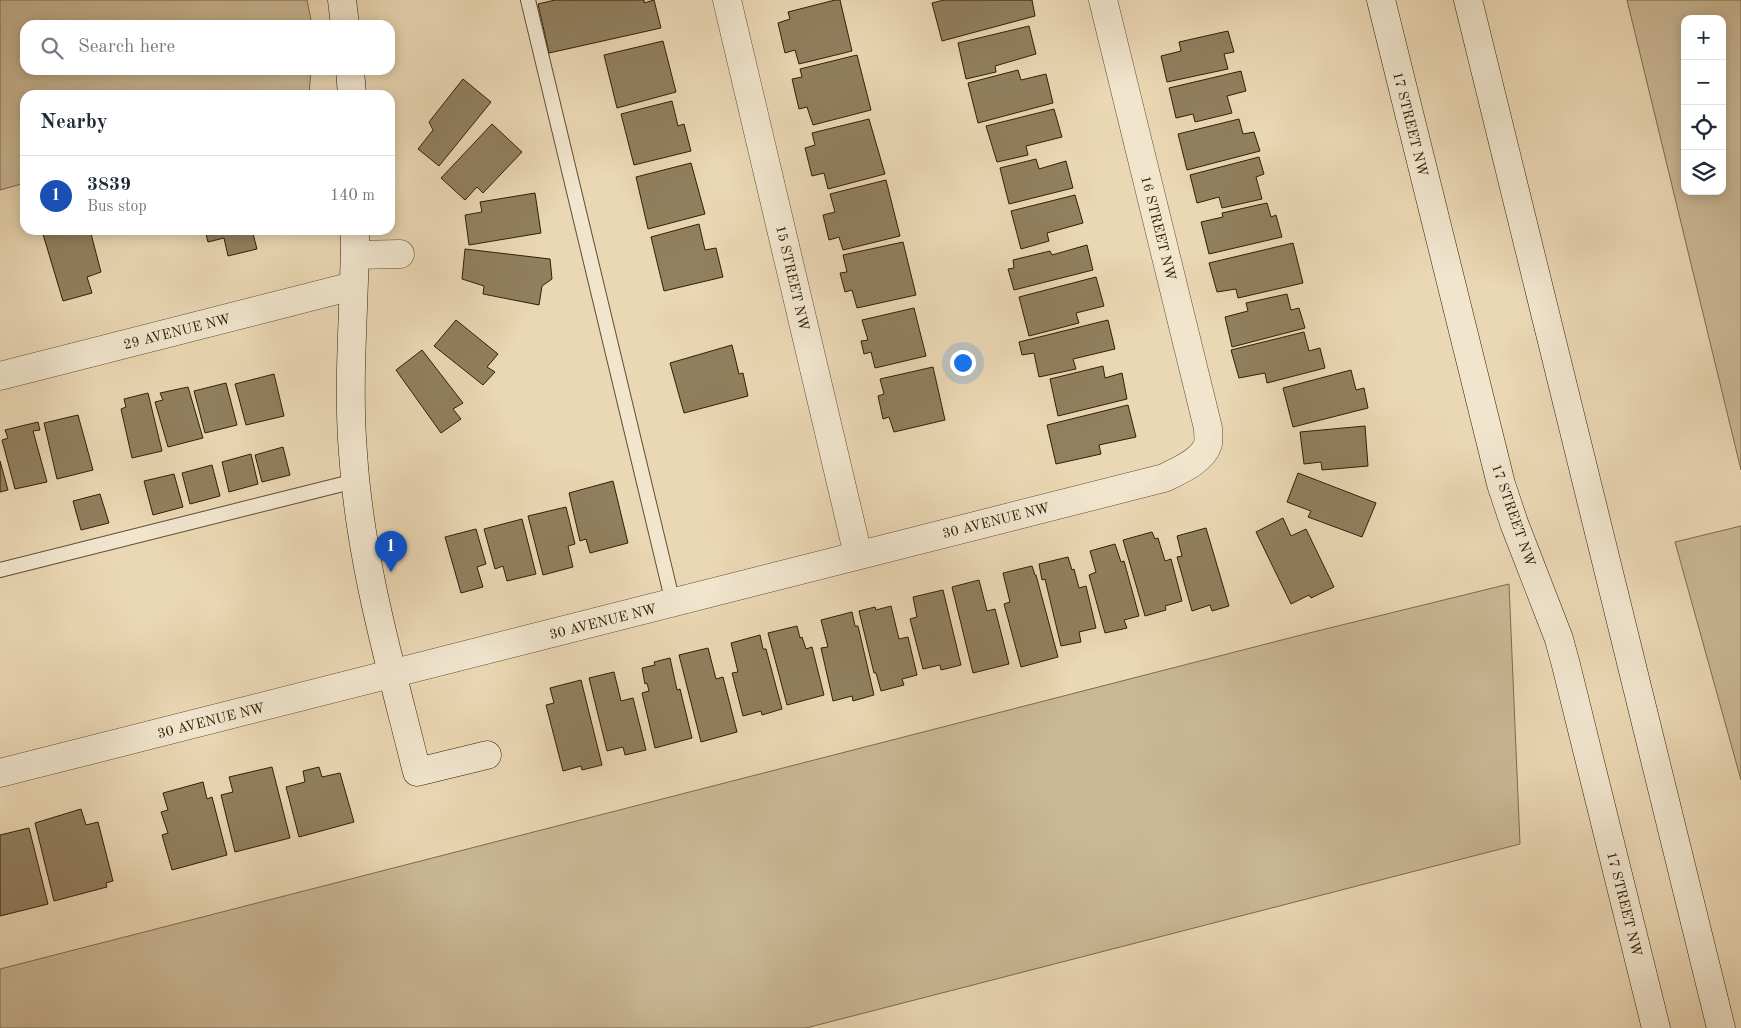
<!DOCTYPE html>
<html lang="en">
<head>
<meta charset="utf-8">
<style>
	:root { --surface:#fff; --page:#f6f6f7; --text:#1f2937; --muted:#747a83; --line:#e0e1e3; --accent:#0f766e }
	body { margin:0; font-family:"Old Standard TT",serif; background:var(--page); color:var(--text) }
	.controls { position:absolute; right:15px; top:15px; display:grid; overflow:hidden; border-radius:10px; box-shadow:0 2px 12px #0003 }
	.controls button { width:45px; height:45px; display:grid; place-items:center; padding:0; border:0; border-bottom:1px solid var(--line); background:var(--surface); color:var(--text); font:25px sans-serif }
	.you { position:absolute; left:962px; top:362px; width:18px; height:18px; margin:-12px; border:4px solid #fff; border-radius:50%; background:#1a73e8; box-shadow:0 0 0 8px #1a73e833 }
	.badge { display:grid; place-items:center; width:32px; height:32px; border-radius:50%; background:var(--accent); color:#fff; font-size:16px; font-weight:700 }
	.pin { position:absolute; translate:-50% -41px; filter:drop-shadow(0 1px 2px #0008) }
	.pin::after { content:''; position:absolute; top:26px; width:18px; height:15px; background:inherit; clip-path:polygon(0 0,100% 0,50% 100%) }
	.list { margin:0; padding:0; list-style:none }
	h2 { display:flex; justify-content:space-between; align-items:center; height:65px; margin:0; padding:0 20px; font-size:21px }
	h2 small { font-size:16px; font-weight:400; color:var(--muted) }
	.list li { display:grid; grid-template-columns:32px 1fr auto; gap:15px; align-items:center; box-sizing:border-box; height:80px; padding:0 20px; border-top:1px solid var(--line) }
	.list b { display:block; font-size:19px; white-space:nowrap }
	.list p { margin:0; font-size:16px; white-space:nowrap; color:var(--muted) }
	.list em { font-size:16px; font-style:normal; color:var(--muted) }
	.icon { flex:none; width:28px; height:28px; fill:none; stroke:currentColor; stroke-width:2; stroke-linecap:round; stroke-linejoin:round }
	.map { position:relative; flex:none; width:1741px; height:1028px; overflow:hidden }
	.search { position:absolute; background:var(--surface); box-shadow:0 2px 12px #0003; left:20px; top:20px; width:375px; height:55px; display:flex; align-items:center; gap:12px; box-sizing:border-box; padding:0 18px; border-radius:15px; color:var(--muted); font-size:19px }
	.panel { position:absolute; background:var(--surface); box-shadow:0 2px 12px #0003; left:20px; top:90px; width:375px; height:145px; border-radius:15px }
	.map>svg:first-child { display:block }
</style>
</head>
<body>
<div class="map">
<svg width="1741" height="1028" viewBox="0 0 1741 1028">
	<rect width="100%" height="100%" fill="#ead7b3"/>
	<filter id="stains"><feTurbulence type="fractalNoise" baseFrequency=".004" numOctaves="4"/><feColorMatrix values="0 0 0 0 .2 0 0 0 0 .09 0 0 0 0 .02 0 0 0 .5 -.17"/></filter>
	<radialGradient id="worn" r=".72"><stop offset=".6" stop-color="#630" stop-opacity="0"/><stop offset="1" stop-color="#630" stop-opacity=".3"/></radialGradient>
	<path fill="#cab895" stroke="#7d6c4c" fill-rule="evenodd" d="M0,0H307L312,25H25V70H311L309,95H25V183L0,190Z
		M1627,0H1741V470ZM1685,19H1722V191H1685Z
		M1741,526V780L1675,542Z
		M1509,584L1520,844L806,1028H0V969L1305,634Z"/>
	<path fill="#917f5f" stroke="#301f04" d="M555,0H644V3L654,0L661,28L549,53L538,4Z
		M835,0H840L852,51L799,64L795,50L785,53L778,23L790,19L788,12Z
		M944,0H1032L1035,16L942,41L932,3Z
		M1029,26L1036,54L995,66L996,72L966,79L958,43Z
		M1228,31L1234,52L1224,54L1228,69L1167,82L1161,56L1181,51L1179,42Z
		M663,41L676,92L617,108L604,55Z
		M857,55L871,110L813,125L807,107L799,109L792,79L802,77L800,69Z
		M1018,70L1021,80L1046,74L1053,103L978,123L968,83Z
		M1241,71L1246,91L1227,96L1232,113L1195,122L1193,114L1176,118L1169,88Z
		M463,79L491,102L439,166L418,149L433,130L429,122Z
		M672,101L678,126L684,124L691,151L634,165L621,114Z
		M1054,109L1062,137L1026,146L1028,155L997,162L986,126Z
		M869,119L885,174L828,189L824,173L812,176L805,148L815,145L812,133Z
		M1239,119L1243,134L1254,132L1260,151L1187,170L1178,134Z
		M492,124L522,152L483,193L477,187L465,200L441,178Z
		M1259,157L1264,174L1256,177L1262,199L1222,208L1219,197L1197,203L1190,175Z
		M1036,159L1039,169L1066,161L1073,188L1009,204L1000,168Z
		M691,163L705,214L648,229L636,177Z
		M886,180L900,236L843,250L839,237L829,240L823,215L835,212L830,194Z
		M535,193L541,233L469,245L465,215L482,212L480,202Z
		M1075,195L1083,223L1047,233L1049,241L1021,249L1011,211Z
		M1267,203L1271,217L1276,215L1282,237L1209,254L1201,222L1223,217L1222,213Z
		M699,224L705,250L716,248L723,277L664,291L651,237Z
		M44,230H90L101,272L87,277L92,293L63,301L42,231Z
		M205,230H252L257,249L228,256L224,238L208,242Z
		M903,242L916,295L857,308L852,290L845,292L840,273L847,272L843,255Z
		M1293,243L1303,283L1238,298L1236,289L1217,292L1209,263Z
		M1087,245L1093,270L1014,290L1008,269L1014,268L1013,260L1050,251L1052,255Z
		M465,249L550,259L552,279L542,286L539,305L483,294L484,286L462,279Z
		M1096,277L1104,306L1076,313L1079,323L1029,336L1019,297Z
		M1287,294L1291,310L1299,308L1305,328L1232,347L1225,317L1248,311L1246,303Z
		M914,308L926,356L875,368L871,352L864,354L861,341L868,340L862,320Z
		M456,320L498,354L487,367L495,372L483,385L434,346Z
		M1108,320L1115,349L1073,359L1076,369L1039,377L1034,353L1022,355L1019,342Z
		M1304,332L1309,351L1320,348L1325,368L1267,383L1265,373L1239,378L1231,350Z
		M732,345L739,374L743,373L748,396L684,413L670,363Z
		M422,350L463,403L453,409L461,419L441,433L396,370Z
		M1103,366L1105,378L1122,373L1127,399L1058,416L1050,379Z
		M933,367L945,420L894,432L889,417L883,419L878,396L884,394L880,379Z
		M1351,370L1356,390L1364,388L1368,408L1293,427L1283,388Z
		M274,374L284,416L246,425L235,384Z
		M226,383L237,425L205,433L194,391Z
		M188,387L203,438L168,447L155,402L163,400L160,393Z
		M148,393L162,451L132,458L121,409L126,407L124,399Z
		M1128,405L1136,437L1099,445L1101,454L1056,464L1047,425Z
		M78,415L93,470L57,479L44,423Z
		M38,422L40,430L33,431L47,482L15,489L2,440L8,438L5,430Z
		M1365,426L1368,466L1322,470L1321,462L1304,464L1300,432Z
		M283,447L290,475L262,482L255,455Z
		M251,454L258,484L229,492L222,462Z
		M0,461L8,490L0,492Z
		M212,465L220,496L190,504L182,473Z
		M1298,473L1376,503L1362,537L1308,517L1311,511L1287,502Z
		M174,474L183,507L153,515L144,481Z
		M613,481L628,543L590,553L586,539L580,541L569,493Z
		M100,494L109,523L81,530L73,501Z
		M566,507L575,544L568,546L573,567L543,575L528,516Z
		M1283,518L1291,536L1306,529L1334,587L1311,598L1309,595L1291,604L1256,532Z
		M522,519L536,574L507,581L503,566L495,569L484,529Z
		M1206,528L1229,606L1212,611L1210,605L1192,611L1177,557L1182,556L1177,536Z
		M476,529L486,564L477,567L483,587L461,593L445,537Z
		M1152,532L1155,539L1158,538L1165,561L1171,559L1182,601L1165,606L1166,610L1145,616L1123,540Z
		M1115,544L1121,562L1124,561L1139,616L1124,620L1127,628L1105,633L1089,575L1096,572L1090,551Z
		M1068,557L1072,570L1074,569L1079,588L1086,586L1096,628L1079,632L1081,642L1061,646L1045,579L1042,580L1039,564Z
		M1032,566L1035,575H1036L1058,657L1021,667L1004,604L1010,602L1003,573Z
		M979,580L987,611L995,609L1009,664L973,673L952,587Z
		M943,590L961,665L941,670L940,665L923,669L910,619L917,617L913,597Z
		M891,606L899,639L908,637L917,675L902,679L904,685L881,691L876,673H874L859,611L875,607L876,610Z
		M852,612L855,626H858L874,695L853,701L852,696L833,701L821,648L828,647L821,620Z
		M797,626L800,638L802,637L806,649L812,647L824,695L787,705L768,633Z
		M760,635L763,649H766L782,709L762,715L761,711L743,716L732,673L738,672L731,643Z
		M708,648L716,679L723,677L737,732L701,742L679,655Z
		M670,658L677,690L680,689L692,738L655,748L642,693L649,691L647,683L645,684L642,668L655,665L654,662Z
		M614,672L621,701L633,698L646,750L625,755L623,747L607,751L589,678Z
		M581,680L602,765L582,770L581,766L563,771L546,705L554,703L550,688Z
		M272,767L290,838L235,852L221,795L233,792L229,777Z
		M319,767L322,777L340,773L354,822L299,837L286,787L305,782L303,771Z
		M203,782L207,799L212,797L227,855L172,870L162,835L168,833L161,812L168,810L163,793Z
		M81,809L86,825L98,822L113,881L106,883L107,887L54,901L35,823Z
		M29,828L48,904L0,916V835Z"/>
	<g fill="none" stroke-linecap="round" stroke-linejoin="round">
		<g stroke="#5e4d30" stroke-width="16">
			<path id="lane" d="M528,0L673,603
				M0,570L355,481"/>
		</g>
		<g stroke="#5e4d30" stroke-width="29">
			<path id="street" d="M727,0L858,555
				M355,255L400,254
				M0,376L353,286
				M0,773L1164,478C1178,471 1203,461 1208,444C1209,440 1208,433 1208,428L1103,0"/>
		</g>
		<g stroke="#301f04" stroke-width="29">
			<path id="secondary" d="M342,0L345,25
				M1381,0L1501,484L1514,523L1559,639L1566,665L1656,1028
				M1468,0L1721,1028
				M350,70L352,95
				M355,230C355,305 347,379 353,453C360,562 391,667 417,772L487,755"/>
		</g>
		<use href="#lane" stroke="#f1e5ce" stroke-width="14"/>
		<use href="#street" stroke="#f1e5ce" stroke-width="28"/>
		<use href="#secondary" stroke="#f1e5ce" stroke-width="28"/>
	</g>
	<g text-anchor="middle" stroke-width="5" stroke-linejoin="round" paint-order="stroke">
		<g font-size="14" fill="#301f04" stroke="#f1e5ce">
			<text transform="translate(1411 124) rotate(76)" y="5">17 STREET NW</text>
			<text transform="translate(1159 228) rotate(76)" y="5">16 STREET NW</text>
			<text transform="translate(793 278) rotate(77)" y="5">15 STREET NW</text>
			<text transform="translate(177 331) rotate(-14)" y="5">29 AVENUE NW</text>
			<text transform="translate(1514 515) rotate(71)" y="5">17 STREET NW</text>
			<text transform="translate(996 520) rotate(-14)" y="5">30 AVENUE NW</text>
			<text transform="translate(603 621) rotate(-14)" y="5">30 AVENUE NW</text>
			<text transform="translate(211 720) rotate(-14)" y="5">30 AVENUE NW</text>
			<text transform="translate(1625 904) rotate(76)" y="5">17 STREET NW</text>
		</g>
	</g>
	<rect width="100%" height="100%" filter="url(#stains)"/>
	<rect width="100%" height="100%" fill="url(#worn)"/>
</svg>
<div class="controls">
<button>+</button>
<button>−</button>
<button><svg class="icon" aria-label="locate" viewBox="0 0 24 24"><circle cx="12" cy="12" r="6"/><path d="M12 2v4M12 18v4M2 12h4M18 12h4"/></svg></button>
<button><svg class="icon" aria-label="layers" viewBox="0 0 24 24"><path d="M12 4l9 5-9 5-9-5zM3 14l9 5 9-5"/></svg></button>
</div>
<div class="you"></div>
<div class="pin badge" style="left:391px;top:572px;background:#1a4fb4">1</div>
<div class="search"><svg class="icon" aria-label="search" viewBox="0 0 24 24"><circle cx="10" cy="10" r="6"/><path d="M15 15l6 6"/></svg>Search here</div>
<section class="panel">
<h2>Nearby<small></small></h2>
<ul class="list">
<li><span class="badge" style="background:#1a4fb4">1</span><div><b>3839</b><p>Bus stop</p></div><em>140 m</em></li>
</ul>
</section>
</div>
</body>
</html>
